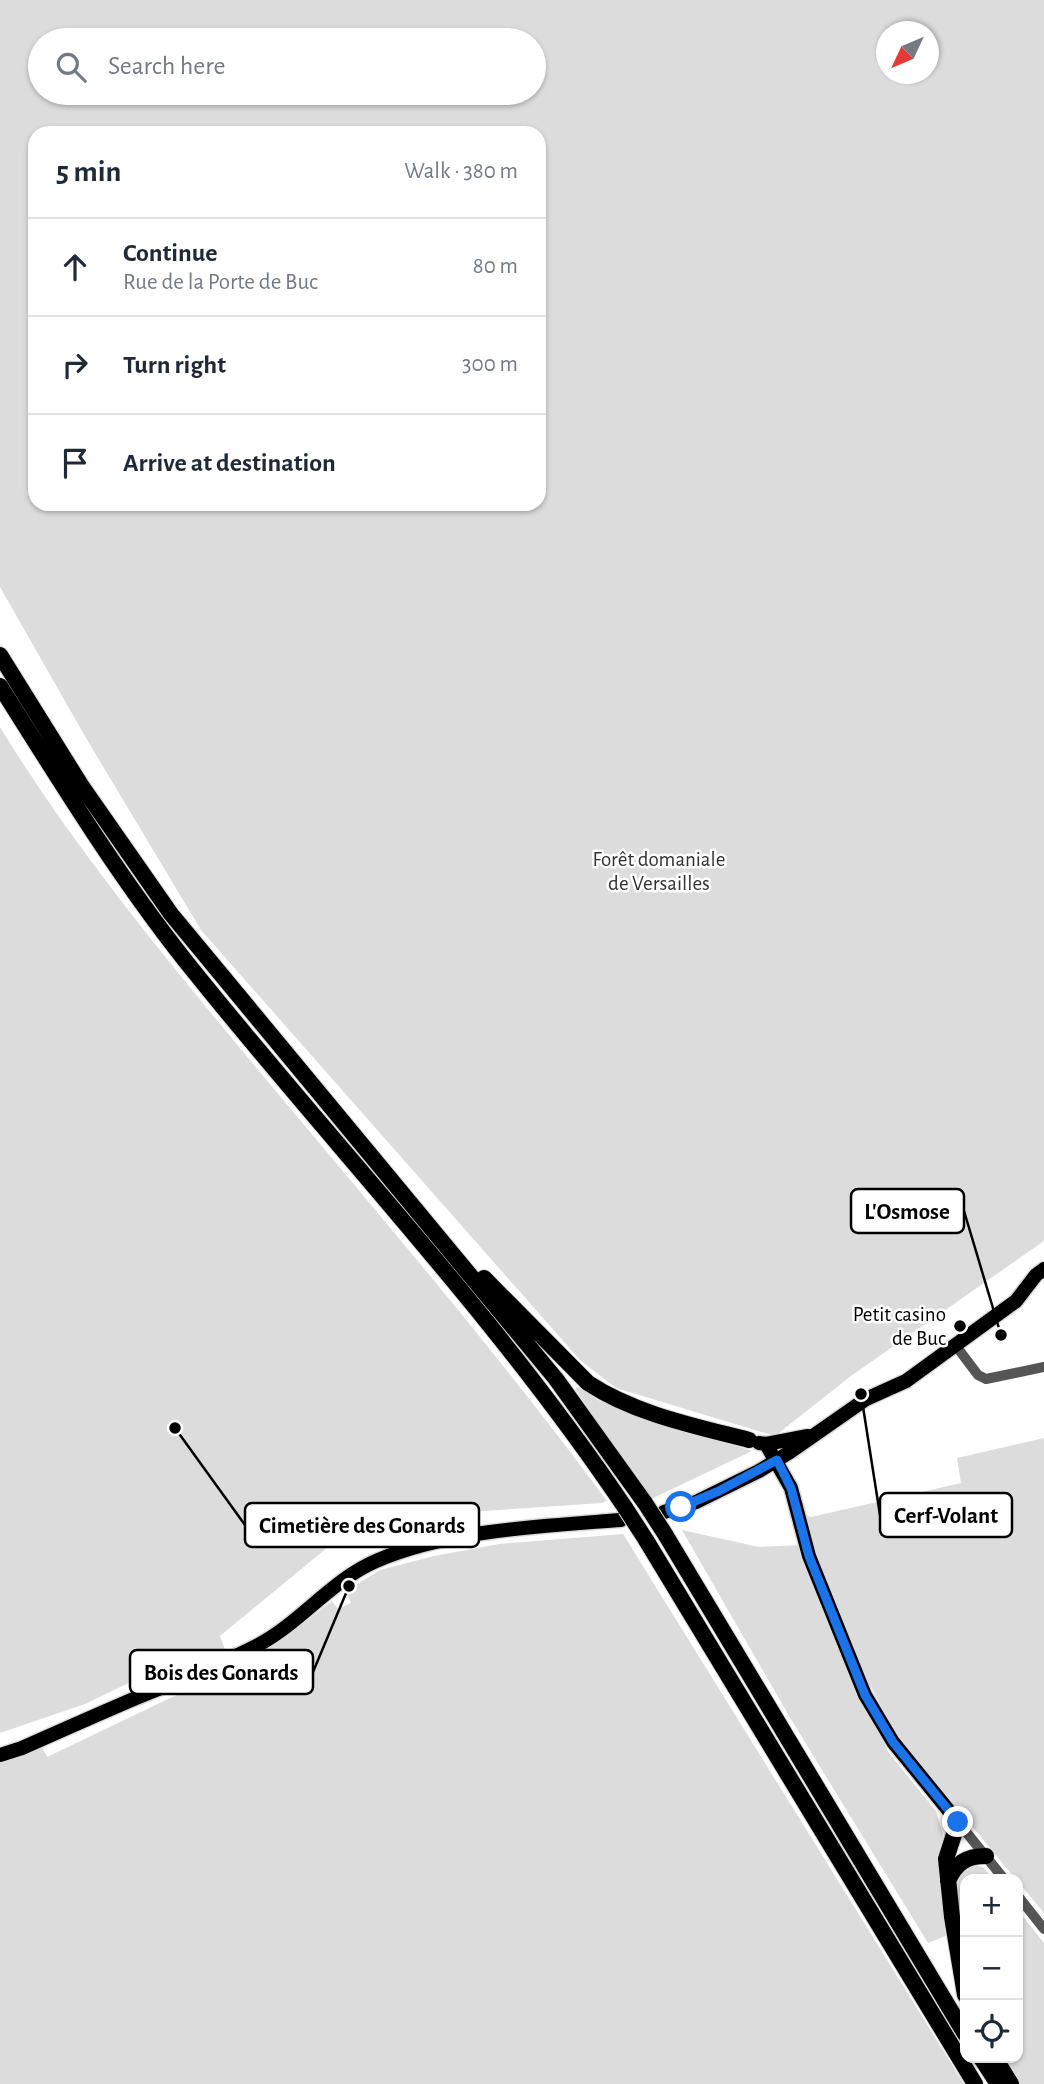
<!DOCTYPE html>
<html lang="en">
<head>
<meta charset="utf-8">
<style>
	:root { --surface:#fff; --page:#f6f6f7; --text:#1f2937; --muted:#747a83; --line:#e0e1e3 }
	body { margin:0; font-family:"Alegreya Sans",sans-serif; background:var(--page); color:var(--text) }
	.controls { position:absolute; right:21px; bottom:21px; display:grid; overflow:hidden; border-radius:14px; box-shadow:0 2px 5px #0004 }
	.controls button { width:63px; height:63px; display:grid; place-items:center; padding:0; border:0; border-bottom:2px solid var(--line); background:var(--surface); color:var(--text); font:35px sans-serif }
	.compass { position:absolute; left:876px; top:21px; width:63px; height:63px; border-radius:50%; background:var(--surface); box-shadow:0 2px 5px #0004; rotate:226deg }
	.stop { position:absolute; width:21px; height:21px; margin:-16px; border:5px solid #1a73e8; border-radius:50%; background:#fff }
	.stop.end { background:#1a73e8; border-color:#fff; box-shadow:0 2px 7px #0008 }
	.list { margin:0; padding:0; list-style:none }
	h2 { display:flex; justify-content:space-between; align-items:center; height:91px; margin:0; padding:0 28px; font-size:30px }
	h2 small { font-size:23px; font-weight:400; color:var(--muted) }
	.list li { display:grid; grid-template-columns:46px 1fr auto; gap:21px; align-items:center; box-sizing:border-box; height:98px; padding:0 28px; border-top:2px solid var(--line) }
	.list b { display:block; font-size:26px; white-space:nowrap }
	.list p { margin:0; font-size:23px; white-space:nowrap; color:var(--muted) }
	.list em { font-size:23px; font-style:normal; color:var(--muted) }
	.icon { flex:none; width:38px; height:38px; fill:none; stroke:currentColor; stroke-width:2; stroke-linecap:round; stroke-linejoin:round }
	.map { position:relative; flex:none; width:1044px; height:2084px; overflow:hidden }
	.search { position:absolute; background:var(--surface); box-shadow:0 2px 5px #0004; left:28px; top:28px; width:518px; height:77px; display:flex; align-items:center; gap:18px; box-sizing:border-box; padding:0 24px; border-radius:38px; color:var(--muted); font-size:26px }
	.panel { position:absolute; background:var(--surface); box-shadow:0 2px 5px #0004; left:28px; top:126px; width:518px; height:385px; border-radius:21px }
	.map>svg:first-child { display:block }
</style>
</head>
<body>
<div class="map">
<svg width="1044" height="2084" viewBox="0 0 1044 2084">
	<rect width="100%" height="100%" fill="#fff"/>
	<path fill="#dcdcdc" fill-rule="evenodd" d="M0,0H1044V1241L851,1376L775,1436L616,1388L580,1360L201,930L86,738L0,587ZM886,32H928V74H886ZM40,40H534V93H40ZM35,133H539V504H35Z
		M0,727C69,841 159,950 244,1053C367,1201 493,1346 607,1501L602,1503L362,1519L220,1636L225,1650L173,1677L166,1665L85,1704L0,1733Z
		M580,1386L598,1400L752,1451L649,1500L575,1389Z
		M1044,1438V1913L907,1748C877,1704 858,1661 838,1611C825,1579 813,1547 803,1514L811,1517L961,1483L957,1458Z
		M682,1530L759,1547L803,1545L858,1694L889,1753L936,1811L944,1838L942,1872L948,1935L928,1943L792,1721Z
		M623,1534L964,2084H0V1761L42,1747L47,1757L166,1700L221,1676L264,1654V1650L283,1639L332,1601L338,1609L351,1603L346,1591L380,1570L434,1556L499,1544Z
		M965,1864L983,1867L993,1879H965V1960L957,1883Z
		M1018,1910L1044,1943V2084H1019L1002,2058H1018Z"/>
	<g fill="none" stroke-linecap="round" stroke-linejoin="round">
		<g stroke="#dbdbdb" stroke-width="17">
			<path id="major" d="M759,1443L766,1444L808,1436
				M766,1444L791,1488L809,1556L865,1695L893,1742L958,1822
				M664,1512L696,1502L759,1471L790,1452L866,1399L906,1381L1016,1301L1036,1275L1044,1269
				M0,1755L22,1748C58,1732 94,1716 129,1701C173,1683 218,1666 260,1644C302,1621 332,1580 376,1561C447,1530 544,1526 621,1520"/>
		</g>
		<g stroke="#dbdbdb" stroke-width="18">
			<path id="highway" d="M0,655L81,785L171,914L556,1379L645,1503
				M0,686C62,784 122,883 196,974C339,1152 498,1318 626,1509
				M484,1278L588,1383C635,1414 695,1426 749,1440
				M665,1534L965,2034
				M646,1540L975,2084
				M958,1822L946,1859L952,1917L965,1995
				M948,1881C956,1863 966,1856 986,1856
				M981,2058L998,2084
				M995,2058L1011,2084"/>
		</g>
		<path stroke="#555" stroke-width="10" d="M956,1346L978,1375L986,1379L1044,1367
			M958,1822L1004,1879
			M1018,1896L1044,1929"/>
		<use href="#major" stroke="#000" stroke-width="14"/>
		<use href="#highway" stroke="#000" stroke-width="16"/>
		<g stroke="#dbdbdb" stroke-width="18" stroke-linecap="butt">
			<path id="highway-bridge" d="M645,1503L665,1534
				M626,1509L646,1540"/>
		</g>
		<use href="#highway-bridge" stroke="#000" stroke-width="16"/>
	</g>
	<g fill="none" stroke-linecap="round" stroke-linejoin="round">
		<path stroke="#1a73e8" stroke-width="9" d="M681,1507L719,1491L777,1460L791,1488L809,1556L865,1695L893,1742L958,1822"/>
	</g>
	<circle fill="#000" stroke="#fff" stroke-width="2.5" cx="960" cy="1326" r="7"/>
	<g text-anchor="middle" stroke-width="5" stroke-linejoin="round" paint-order="stroke">
		<g font-size="21" fill="#333" stroke="#fff">
			<text x="659" y="866">Forêt domaniale<tspan x="659" dy="24">de Versailles</tspan></text>
		</g>
		<g font-size="21" fill="#000" stroke="#fff" text-anchor="end">
			<text x="946" y="1321">Petit casino<tspan x="946" dy="24">de Buc</tspan></text>
		</g>
	</g>
	<path fill="none" stroke="#000" stroke-width="2.5" d="M1001 1335L964 1211M861 1394L880 1515M175 1428L245 1525M349 1586L313 1672"/>
	<g fill="#000" stroke="#fff" stroke-width="2.5">
		<circle cx="1001" cy="1335" r="7"/>
		<circle cx="861" cy="1394" r="7"/>
		<circle cx="175" cy="1428" r="7"/>
		<circle cx="349" cy="1586" r="7"/>
	</g>
	<g fill="#fff" stroke="#000" stroke-width="2.5">
		<rect x="851" y="1189" width="113" height="44" rx="7"/>
		<rect x="880" y="1493" width="132" height="44" rx="7"/>
		<rect x="245" y="1503" width="234" height="44" rx="7"/>
		<rect x="130" y="1650" width="183" height="44" rx="7"/>
	</g>
	<g font-size="23" text-anchor="middle" font-weight="bold" fill="#000">
		<text x="907" y="1219">L'Osmose</text>
		<text x="946" y="1523">Cerf-Volant</text>
		<text x="362" y="1533">Cimetière des Gonards</text>
		<text x="221" y="1680">Bois des Gonards</text>
	</g>
</svg>
<div class="controls">
<button>+</button>
<button>−</button>
<button><svg class="icon" aria-label="locate" viewBox="0 0 24 24"><circle cx="12" cy="12" r="6"/><path d="M12 2v4M12 18v4M2 12h4M18 12h4"/></svg></button>
</div>
<svg class="compass" viewBox="-18 -18 36 36"><path d="M0-13l5 13h-10z" fill="#e53935"/><path d="M0 13l5-13h-10z" fill="#747a83"/></svg>
<div class="stop" style="left:681px;top:1507px"></div>
<div class="stop end" style="left:958px;top:1822px"></div>
<div class="search"><svg class="icon" aria-label="search" viewBox="0 0 24 24"><circle cx="10" cy="10" r="6"/><path d="M15 15l6 6"/></svg>Search here</div>
<section class="panel">
<h2>5 min<small>Walk · 380 m</small></h2>
<ul class="list">
<li><svg class="icon" aria-label="ahead" viewBox="0 0 24 24"><path d="M12 20V5M6 11l6-6 6 6"/></svg><div><b>Continue</b><p>Rue de la Porte de Buc</p></div><em>80 m</em></li>
<li><svg class="icon" aria-label="right" viewBox="0 0 24 24"><path d="M7 20v-9h11M14 6l5 5-5 5"/></svg><div><b>Turn right</b></div><em>300 m</em></li>
<li><svg class="icon" aria-label="arrive" viewBox="0 0 24 24"><path d="M6 21V4h12l-3 4 3 4H6"/></svg><div><b>Arrive at destination</b></div></li>
</ul>
</section>
</div>
</body>
</html>
